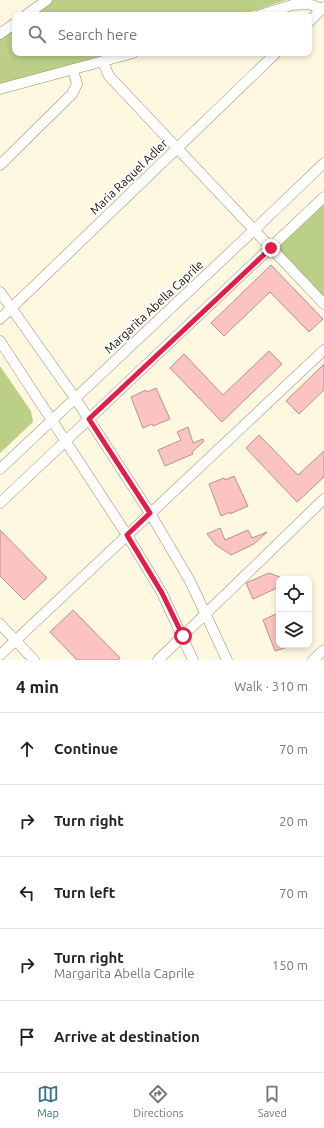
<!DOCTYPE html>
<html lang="en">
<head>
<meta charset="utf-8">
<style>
	:root { --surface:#fff; --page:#f2f2f2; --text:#222; --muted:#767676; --line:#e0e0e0; --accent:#347488 }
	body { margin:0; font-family:Ubuntu,sans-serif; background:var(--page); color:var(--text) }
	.controls { position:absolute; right:12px; bottom:12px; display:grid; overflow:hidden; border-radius:8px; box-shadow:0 2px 6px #0003 }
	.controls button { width:36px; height:36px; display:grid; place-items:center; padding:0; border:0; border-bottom:1px solid var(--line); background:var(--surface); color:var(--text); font:20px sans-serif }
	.stop { position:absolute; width:12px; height:12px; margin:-9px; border:3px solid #e11d48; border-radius:50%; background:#fff }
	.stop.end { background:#e11d48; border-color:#fff; box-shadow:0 1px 4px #0008 }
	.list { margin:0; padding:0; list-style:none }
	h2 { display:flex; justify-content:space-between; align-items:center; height:52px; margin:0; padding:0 16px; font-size:17px }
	h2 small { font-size:13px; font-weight:400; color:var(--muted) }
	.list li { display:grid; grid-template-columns:26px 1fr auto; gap:12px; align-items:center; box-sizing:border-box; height:72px; padding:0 16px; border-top:1px solid var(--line) }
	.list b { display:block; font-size:15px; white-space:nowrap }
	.list p { margin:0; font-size:13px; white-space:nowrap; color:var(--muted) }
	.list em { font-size:13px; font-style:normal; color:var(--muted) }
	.icon { flex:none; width:22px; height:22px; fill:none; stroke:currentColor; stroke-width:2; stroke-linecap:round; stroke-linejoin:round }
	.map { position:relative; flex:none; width:324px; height:660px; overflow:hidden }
	.search { position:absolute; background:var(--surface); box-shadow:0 2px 6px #0003; left:12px; right:12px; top:12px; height:44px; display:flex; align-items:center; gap:10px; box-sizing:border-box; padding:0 14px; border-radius:8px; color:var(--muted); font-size:15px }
	.sheet { height:412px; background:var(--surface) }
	nav { display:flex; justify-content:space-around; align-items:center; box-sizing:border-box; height:56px; border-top:1px solid var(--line); background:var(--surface); font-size:11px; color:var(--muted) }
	nav a { display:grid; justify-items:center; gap:2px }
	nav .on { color:var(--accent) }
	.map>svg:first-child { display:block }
</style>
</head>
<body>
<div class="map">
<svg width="324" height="660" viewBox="0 0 324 660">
	<rect width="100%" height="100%" fill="#fef8e0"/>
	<path fill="#bbcf87" d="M47,0H286L242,15H26Z
		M15,23V53H130L0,89V34Z
		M324,197V304L271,247Z
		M0,366L31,411L33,422L0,453Z"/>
	<path fill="#fbc3c1" stroke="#b49392" d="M271,265L323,319L309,332L270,292L224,336L211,323Z
		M269,351L282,364L222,422L170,368L184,354L223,395Z
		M324,364V390L299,414L286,401Z
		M156,388L170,419L153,426L152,424L143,428L131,397L146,390L147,392Z
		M188,427L193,443L203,439L204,441L192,452L193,454L165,466L158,450L181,440L177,432Z
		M259,435L298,475L324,451V477L297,502L246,448Z
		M234,476L248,506L230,514V512L221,516L209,484L224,478L225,480Z
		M220,528L225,540L248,530L252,538L267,532L254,544L231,555L216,545L207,534Z
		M0,530L47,578L24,600L0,576Z
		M269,573L285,579H279V593L277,588L253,599L246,583Z
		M73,610L120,658L118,660H77L50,632Z
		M278,613L279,645H294L275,651L263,620Z"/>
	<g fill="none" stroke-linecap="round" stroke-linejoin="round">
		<g stroke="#958d72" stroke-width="11">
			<path id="minor" d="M26,15L47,0
				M260,15L292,5L309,4L322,9
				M309,22L324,7
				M0,34L15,23
				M103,62L109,76L324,304
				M0,89L133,53
				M0,165L72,94L77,84L73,70
				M0,292L75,398L150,513L190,581L227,660
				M0,319L276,53
				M0,341L127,535L162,593L193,660
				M0,469L254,230L324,163
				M0,503L324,197
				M0,624L34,660
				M0,655L324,350
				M158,660L324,499
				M313,660L324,650"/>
		</g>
		<use href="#minor" stroke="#fff" stroke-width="10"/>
	</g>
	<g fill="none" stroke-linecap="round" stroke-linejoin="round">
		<path stroke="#e11d48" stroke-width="5" d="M183,636L162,593L127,535L150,513L89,419L271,248"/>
	</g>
	<g text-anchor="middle" stroke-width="3.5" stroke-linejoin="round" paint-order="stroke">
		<g font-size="12" fill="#110e05" stroke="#fff">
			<text transform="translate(129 177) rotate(-44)" y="4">Maria Raquel Adler</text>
			<text transform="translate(154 307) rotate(-43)" y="4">Margarita Abella Caprile</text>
		</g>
	</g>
</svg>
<div class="controls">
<button><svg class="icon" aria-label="locate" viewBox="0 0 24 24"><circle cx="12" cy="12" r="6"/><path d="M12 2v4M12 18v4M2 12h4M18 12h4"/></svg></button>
<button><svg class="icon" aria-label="layers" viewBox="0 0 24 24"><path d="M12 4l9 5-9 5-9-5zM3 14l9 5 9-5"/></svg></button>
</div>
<div class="stop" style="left:183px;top:636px"></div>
<div class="stop end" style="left:271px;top:248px"></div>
<div class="search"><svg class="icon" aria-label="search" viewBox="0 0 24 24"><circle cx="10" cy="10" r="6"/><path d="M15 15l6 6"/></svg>Search here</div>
</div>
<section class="sheet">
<h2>4 min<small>Walk · 310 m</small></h2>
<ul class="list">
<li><svg class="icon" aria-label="ahead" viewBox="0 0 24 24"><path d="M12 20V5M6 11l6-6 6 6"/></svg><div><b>Continue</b></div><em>70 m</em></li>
<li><svg class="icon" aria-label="right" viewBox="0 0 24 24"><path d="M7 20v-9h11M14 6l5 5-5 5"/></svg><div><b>Turn right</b></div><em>20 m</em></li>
<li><svg class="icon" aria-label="left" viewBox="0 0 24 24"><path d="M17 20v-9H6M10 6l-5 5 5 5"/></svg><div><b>Turn left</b></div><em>70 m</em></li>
<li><svg class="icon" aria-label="right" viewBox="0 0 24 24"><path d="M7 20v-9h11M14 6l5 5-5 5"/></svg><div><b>Turn right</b><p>Margarita Abella Caprile</p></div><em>150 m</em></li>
<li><svg class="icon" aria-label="arrive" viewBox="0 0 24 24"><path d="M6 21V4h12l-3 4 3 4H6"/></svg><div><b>Arrive at destination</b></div></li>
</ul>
</section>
<nav>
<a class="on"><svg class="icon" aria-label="map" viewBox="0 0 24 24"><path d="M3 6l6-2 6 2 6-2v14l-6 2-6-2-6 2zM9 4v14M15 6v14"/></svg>Map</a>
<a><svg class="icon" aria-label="directions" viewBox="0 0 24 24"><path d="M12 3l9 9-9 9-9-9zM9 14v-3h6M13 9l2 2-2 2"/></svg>Directions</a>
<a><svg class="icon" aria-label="saved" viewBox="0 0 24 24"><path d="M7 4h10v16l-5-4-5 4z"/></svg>Saved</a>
</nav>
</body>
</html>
